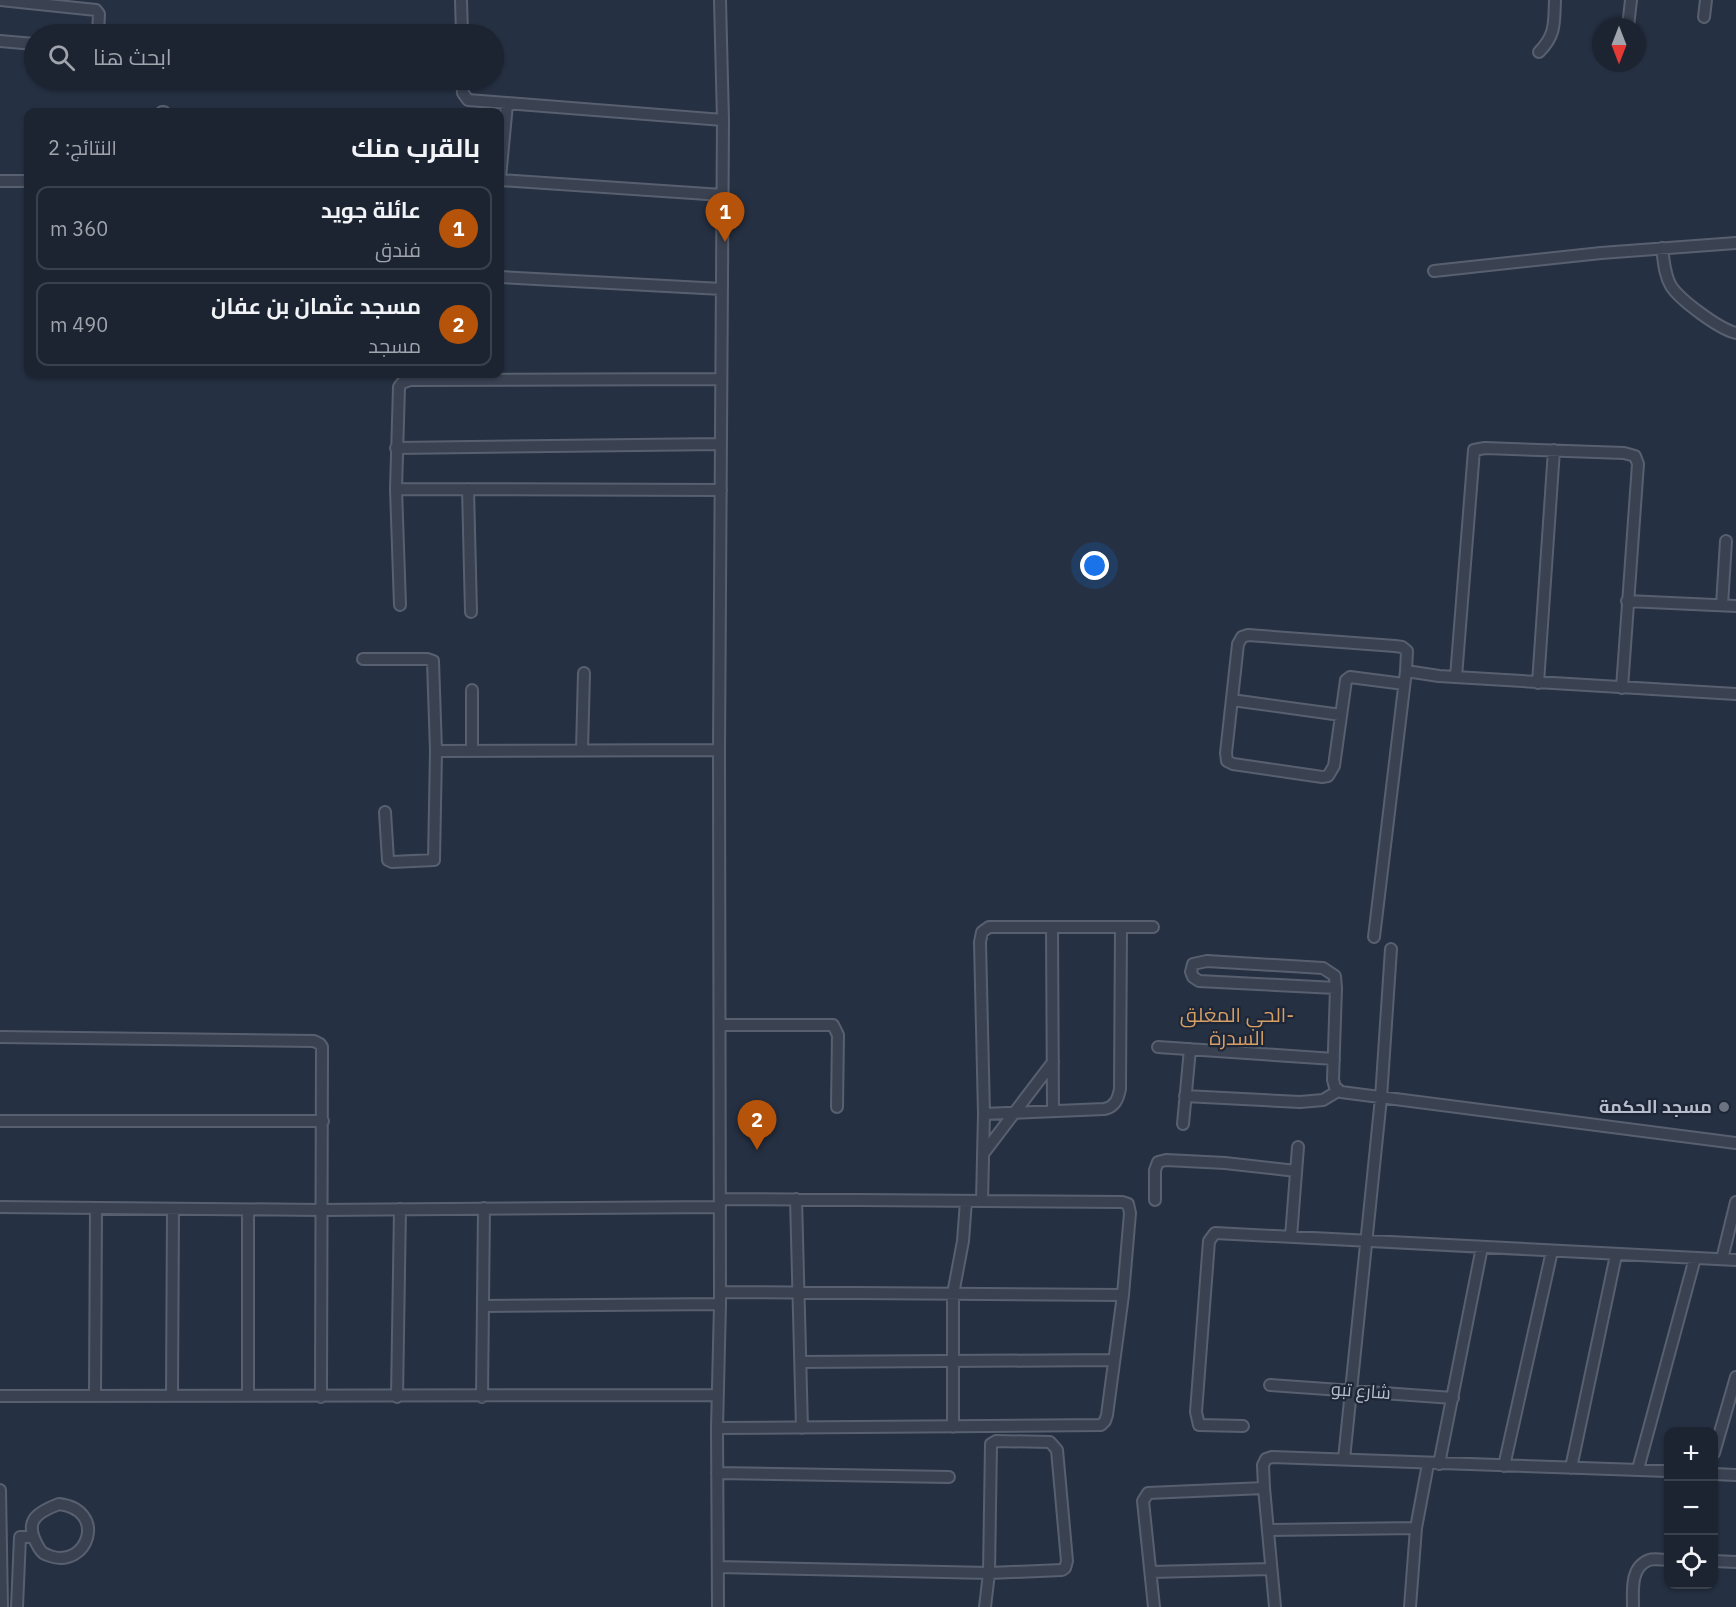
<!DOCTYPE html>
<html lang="ar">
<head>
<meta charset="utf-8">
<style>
	:root { --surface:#1c2432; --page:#252c3a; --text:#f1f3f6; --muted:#a0a4ac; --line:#3a414d; --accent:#b45309 }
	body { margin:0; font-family:"IBM Plex Sans",Cairo,sans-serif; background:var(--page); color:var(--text); direction:rtl }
	.controls { position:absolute; right:18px; bottom:18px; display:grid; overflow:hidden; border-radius:12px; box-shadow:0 2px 4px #0004 }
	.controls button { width:54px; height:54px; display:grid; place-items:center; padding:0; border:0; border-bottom:2px solid var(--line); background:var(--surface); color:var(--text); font:30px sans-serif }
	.compass { position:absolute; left:1592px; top:18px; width:54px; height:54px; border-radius:50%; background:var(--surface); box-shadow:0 2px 4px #0004; rotate:180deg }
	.you { position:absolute; left:1095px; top:566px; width:21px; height:21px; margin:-15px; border:4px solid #fff; border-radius:50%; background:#1a73e8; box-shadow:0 0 0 9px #1a73e833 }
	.badge { display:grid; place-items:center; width:39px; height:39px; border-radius:50%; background:var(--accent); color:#fff; font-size:20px; font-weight:700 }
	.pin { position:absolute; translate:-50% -50px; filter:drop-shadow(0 2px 3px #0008) }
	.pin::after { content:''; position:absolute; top:32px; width:21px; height:18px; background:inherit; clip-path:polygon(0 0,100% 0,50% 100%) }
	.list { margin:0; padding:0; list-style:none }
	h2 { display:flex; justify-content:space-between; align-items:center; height:78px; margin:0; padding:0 24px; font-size:26px }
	h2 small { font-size:20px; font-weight:400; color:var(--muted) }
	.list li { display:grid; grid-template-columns:39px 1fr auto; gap:18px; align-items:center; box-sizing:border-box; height:84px; margin:0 12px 12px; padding:0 12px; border:2px solid var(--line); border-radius:12px }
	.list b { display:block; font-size:22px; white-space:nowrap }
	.list p { margin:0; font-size:20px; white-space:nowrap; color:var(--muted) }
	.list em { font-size:20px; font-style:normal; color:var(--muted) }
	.icon { flex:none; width:33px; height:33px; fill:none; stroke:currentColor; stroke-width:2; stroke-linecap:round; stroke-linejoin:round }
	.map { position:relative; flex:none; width:1736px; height:1607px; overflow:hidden; direction:ltr }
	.search { position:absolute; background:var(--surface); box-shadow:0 2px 4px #0004; left:24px; top:24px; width:480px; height:66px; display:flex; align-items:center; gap:15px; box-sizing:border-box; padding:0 21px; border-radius:33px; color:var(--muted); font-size:22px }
	.panel { position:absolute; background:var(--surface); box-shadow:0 2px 4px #0004; left:24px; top:108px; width:480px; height:270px; border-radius:12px; direction:rtl }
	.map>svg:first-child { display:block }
</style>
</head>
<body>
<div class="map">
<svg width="1736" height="1607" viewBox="0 0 1736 1607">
	<rect width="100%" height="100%" fill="#253042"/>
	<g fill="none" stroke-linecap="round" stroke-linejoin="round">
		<g stroke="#58606f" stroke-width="14">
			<path id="minor" d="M0,0L96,10L99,14L98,34
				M461,0L462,34
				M1704,17L1706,0
				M1628,27L1631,0
				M0,41L34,44
				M1539,52C1556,35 1554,23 1555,0
				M462,80L463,93L468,100L723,120
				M162,112H164
				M500,178L507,104
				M500,180L722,195
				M0,181H28
				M1662,248C1664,261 1664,274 1671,286C1680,300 1719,329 1736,333
				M1434,271L1601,253L1736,243
				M500,277L722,289
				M396,448L721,444
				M396,489L400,605
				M468,489L471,612
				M721,490L396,489L399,387L402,383L410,380L721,379
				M1627,601L1736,606
				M1722,605L1726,541
				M363,659H427L433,661L436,751L434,860L392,862L388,860L385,812
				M1406,671L1439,676L1736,694
				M1456,677L1474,450L1485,448L1624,453L1635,456L1638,464L1622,688
				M1538,683L1554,450
				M472,690V751
				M1232,700L1341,715
				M582,750L584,673
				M436,751L719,750
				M1052,927L1053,1110
				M1374,937L1406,671L1407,651L1402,647L1395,646L1248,635L1242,637L1238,644L1226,753L1227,761L1233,764L1322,777L1328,776L1334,766L1346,680L1350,677L1404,684
				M1336,988L1199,981L1193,977L1191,972L1193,964L1207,961L1323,968L1335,976L1336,988L1333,1080L1335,1087L1341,1092L1736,1143
				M720,1025H833L838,1035L837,1107
				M0,1037L314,1041L320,1044L322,1047L321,1397
				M1158,1047L1334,1059
				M1185,1096L1300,1102L1323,1100L1338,1091
				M984,1114L1104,1109C1115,1107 1118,1099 1120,1089L1121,927
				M0,1121H323
				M1183,1124L1190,1049
				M983,1154L1053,1062
				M796,1199L802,1428
				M1155,1200V1170L1158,1162L1166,1160L1225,1163L1296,1171
				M982,1201L984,1114L980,942L982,932L989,927H1153
				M0,1207L321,1210L720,1207
				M1291,1237L1298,1147
				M1722,1259L1736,1202
				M720,1292L1123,1295
				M483,1306L720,1304
				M801,1362L1114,1360
				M1270,1385L1453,1398
				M0,1396L718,1395
				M95,1396L96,1208
				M172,1396L173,1209
				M248,1396V1210
				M397,1397L400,1209
				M482,1397L484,1208
				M1243,1426L1199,1425L1196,1412L1209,1241L1215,1233L1736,1260
				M953,1427V1294L963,1241L966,1201
				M717,1428L1101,1425L1105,1421L1107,1415L1123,1295L1130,1213L1128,1204L1122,1202L720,1199
				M1714,1453L1736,1377
				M1344,1459L1381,1098L1391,949
				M1439,1464L1482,1247
				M1504,1466L1552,1251
				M1571,1468L1616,1255
				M1638,1469L1695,1258
				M717,1473L949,1477
				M1714,1474L1736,1475
				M0,1490L2,1607
				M59,1504C108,1510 88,1569 50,1556C44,1554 42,1553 39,1548C23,1522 35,1513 59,1504Z
				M1269,1530L1416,1528
				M1714,1561L1736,1562
				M718,1567L989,1573L1062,1570L1065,1568L1067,1561L1057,1450L1050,1442L996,1441L991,1444L989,1573L985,1607
				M1151,1572L1271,1569
				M17,1607L20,1537H32
				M718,1607L717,1428L720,1304L719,750L723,120L720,0
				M1154,1607L1143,1501L1148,1493L1264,1488
				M1275,1607L1264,1488L1263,1465L1266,1459L1272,1457L1668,1471
				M1410,1607L1416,1528L1428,1464
				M1633,1607C1633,1591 1630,1567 1649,1560C1654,1558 1663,1560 1668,1560"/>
		</g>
		<use href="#minor" stroke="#3a4252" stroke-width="10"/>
	</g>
	<circle fill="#6b7280" stroke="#1e2737" stroke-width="2" cx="1724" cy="1107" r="6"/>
	<g text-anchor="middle" stroke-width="4.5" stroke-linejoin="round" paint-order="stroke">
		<g font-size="18" font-weight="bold" fill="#b7bdcc" stroke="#1e2737" text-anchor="end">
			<text x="1712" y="1113">مسجد الحكمة</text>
		</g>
		<g font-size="18" fill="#b7bdcc" stroke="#1e2737">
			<text transform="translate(1361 1391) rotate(4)" y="6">شارع تبو</text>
		</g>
		<g font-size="20" fill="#d89f65" stroke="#1e2737">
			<text x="1237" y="1022">الحي المغلق-<tspan x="1237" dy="23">السدرة</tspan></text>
		</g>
	</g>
</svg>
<div class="controls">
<button>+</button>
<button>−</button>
<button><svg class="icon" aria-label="locate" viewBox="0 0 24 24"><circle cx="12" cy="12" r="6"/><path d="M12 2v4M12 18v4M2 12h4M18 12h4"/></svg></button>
</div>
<svg class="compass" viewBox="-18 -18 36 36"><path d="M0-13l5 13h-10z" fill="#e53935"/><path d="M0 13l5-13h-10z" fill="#a0a4ac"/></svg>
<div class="you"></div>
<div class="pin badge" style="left:725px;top:242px">1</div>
<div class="pin badge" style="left:757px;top:1150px">2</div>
<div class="search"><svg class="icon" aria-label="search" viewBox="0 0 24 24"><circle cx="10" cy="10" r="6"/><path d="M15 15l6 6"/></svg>ابحث هنا</div>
<section class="panel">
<h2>بالقرب منك<small>النتائج: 2</small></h2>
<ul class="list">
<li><span class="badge">1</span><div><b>عائلة جويد</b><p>فندق</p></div><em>360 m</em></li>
<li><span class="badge">2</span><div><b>مسجد عثمان بن عفان</b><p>مسجد</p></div><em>490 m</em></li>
</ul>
</section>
</div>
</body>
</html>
